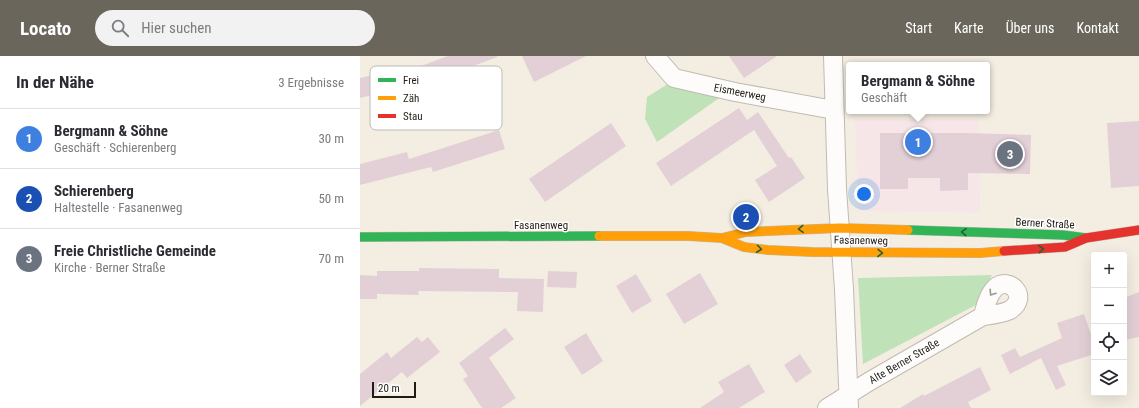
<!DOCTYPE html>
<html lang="de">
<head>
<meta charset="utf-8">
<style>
	:root { --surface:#fff; --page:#f2f2f3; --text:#2b2b33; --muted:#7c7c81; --line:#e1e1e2; --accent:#6a665c }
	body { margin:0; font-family:"Roboto Condensed",sans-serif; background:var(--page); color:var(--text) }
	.controls { position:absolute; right:12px; bottom:12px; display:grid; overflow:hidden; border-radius:4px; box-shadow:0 4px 16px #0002 }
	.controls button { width:36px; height:36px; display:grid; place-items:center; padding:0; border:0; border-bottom:1px solid var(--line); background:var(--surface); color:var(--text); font:20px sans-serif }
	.scale { position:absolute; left:12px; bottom:10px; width:44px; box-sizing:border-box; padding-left:4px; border:2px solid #201c14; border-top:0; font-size:11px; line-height:14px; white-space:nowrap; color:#201c14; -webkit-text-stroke:3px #fff; paint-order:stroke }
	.you { position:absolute; left:504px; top:138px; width:14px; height:14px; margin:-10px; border:3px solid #fff; border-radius:50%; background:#1a73e8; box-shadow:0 0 0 6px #1a73e833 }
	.badge { display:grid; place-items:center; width:26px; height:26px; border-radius:50%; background:var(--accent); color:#fff; font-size:13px; font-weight:700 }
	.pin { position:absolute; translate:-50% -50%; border:2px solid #fff; box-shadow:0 1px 4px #0006 }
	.popup { position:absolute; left:486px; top:6px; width:144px; height:52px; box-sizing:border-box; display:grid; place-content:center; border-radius:4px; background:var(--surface); filter:drop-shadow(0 1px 3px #0005); font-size:13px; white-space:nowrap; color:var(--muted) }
	.popup b { font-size:15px; color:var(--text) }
	.popup::after { content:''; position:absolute; left:50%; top:100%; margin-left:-8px; border:8px solid transparent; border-top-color:var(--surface) }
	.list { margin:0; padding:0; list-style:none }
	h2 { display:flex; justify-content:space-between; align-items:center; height:52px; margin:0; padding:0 16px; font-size:17px }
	h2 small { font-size:13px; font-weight:400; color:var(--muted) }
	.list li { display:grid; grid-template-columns:26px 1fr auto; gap:12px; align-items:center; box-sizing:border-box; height:60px; padding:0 16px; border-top:1px solid var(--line) }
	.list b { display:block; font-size:15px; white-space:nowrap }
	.list p { margin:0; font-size:13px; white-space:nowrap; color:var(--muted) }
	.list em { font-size:13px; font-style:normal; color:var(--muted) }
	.icon { flex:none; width:22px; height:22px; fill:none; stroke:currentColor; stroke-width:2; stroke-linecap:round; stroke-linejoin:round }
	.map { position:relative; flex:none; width:779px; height:352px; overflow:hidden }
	header { display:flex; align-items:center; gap:24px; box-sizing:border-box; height:56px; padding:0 20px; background:var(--accent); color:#fff }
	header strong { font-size:19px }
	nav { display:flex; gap:22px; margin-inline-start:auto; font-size:14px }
	.search { width:280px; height:36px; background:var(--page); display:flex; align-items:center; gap:10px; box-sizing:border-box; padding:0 14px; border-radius:22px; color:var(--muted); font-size:15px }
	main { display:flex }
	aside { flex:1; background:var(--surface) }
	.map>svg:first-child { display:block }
</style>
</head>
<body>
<header>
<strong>Locato</strong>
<div class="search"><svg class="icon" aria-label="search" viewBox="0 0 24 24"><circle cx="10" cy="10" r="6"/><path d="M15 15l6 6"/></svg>Hier suchen</div>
<nav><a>Start</a><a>Karte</a><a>Über uns</a><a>Kontakt</a></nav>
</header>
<main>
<aside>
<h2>In der Nähe<small>3 Ergebnisse</small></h2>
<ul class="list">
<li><span class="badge" style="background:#3f7fe0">1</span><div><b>Bergmann &amp; Söhne</b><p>Geschäft · Schierenberg</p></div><em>30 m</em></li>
<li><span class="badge" style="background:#1a4fb4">2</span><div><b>Schierenberg</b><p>Haltestelle · Fasanenweg</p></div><em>50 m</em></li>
<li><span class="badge" style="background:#6b7280">3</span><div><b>Freie Christliche Gemeinde</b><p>Kirche · Berner Straße</p></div><em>70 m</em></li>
</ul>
</aside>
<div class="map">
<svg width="779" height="352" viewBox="0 0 779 352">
	<rect width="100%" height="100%" fill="#f4eee2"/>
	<path fill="#f6e6e8" d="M495,63H619L620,157L498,155Z"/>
	<path fill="#c0e2b9" d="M311,26L362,40L297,86L285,63L287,41Z
		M632,219L616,249L503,308L498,222Z"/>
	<path fill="#e3d0d6" d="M88,0H137V1L74,25V24L0,42V22L49,10L50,14Z
		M162,0H226L174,26Z
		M369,0H417L384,22Z
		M379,52L387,64L398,56L429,102L431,101L445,122L409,146L395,124L417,110L394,74L311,130L296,107Z
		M779,65V130L751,132L747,67Z
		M251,67L266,90L185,146L169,123Z
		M139,74L145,93L73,116L71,111L0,129V108L47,96L49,103Z
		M520,77H608L671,79L670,118L608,117V134L580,135V122H548V133H520Z
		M59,212L139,213V222L184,223L183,256L157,255L158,236L58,235L59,239L17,238V243H0V219L17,220V215H59Z
		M188,215L217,216L216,232L187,231Z
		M340,217L358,248L324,268L306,238Z
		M276,218L292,245L272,257L256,230Z
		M779,236V281L764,284V242Z
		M724,258L734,287V298L697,310L706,329L696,334L681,302L650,318L641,299L655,292L660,301L702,282L697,267Z
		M145,272L154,283L129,302L156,342L141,352H122L103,323L108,320L99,307Z
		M226,277L243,305L222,319L204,291Z
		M57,281L62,286L68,281L80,296L47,322L42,316L0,350V318L27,296L31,302Z
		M440,298L452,316L436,327L424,309Z
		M389,308L405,336L379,352H340L364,336L358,326Z
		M620,311L631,334L608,346L611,352H540L563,338L564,340Z"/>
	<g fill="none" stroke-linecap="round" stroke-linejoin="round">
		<g stroke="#c0bbb2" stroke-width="20">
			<path id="street" d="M295,0L314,22L375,36L474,54
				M473,0L477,133L484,233L489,352
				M467,352L510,325L623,260C631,259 642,258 650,254C670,241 649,219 635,232C628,239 625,251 623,260"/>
		</g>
		<g stroke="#c0bbb2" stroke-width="10">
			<path id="fast" d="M548,174L703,179L726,182
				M0,181L239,180"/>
		</g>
		<g stroke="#c0bbb2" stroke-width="10">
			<path id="slow" d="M239,180H328L362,182L386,176L480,172L548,174
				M362,182L384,191L408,194L452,196L620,197L644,195"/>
		</g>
		<g stroke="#c0bbb2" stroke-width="10">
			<path id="jam" d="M644,195L705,191L726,182L779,174"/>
		</g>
		<use href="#street" stroke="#fdfcfb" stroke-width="18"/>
		<use href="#fast" stroke="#30b455" stroke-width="9"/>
		<use href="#slow" stroke="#ff9f0a" stroke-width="9"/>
		<use href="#jam" stroke="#e5322d" stroke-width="9"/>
	</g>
	<defs><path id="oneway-chevron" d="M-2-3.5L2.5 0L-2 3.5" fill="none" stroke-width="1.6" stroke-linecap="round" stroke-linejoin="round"/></defs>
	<g stroke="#276031">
		<use href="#oneway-chevron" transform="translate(441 173) rotate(177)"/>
		<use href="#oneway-chevron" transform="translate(604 176) rotate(-178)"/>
		<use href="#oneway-chevron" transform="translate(399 193) rotate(7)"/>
		<use href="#oneway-chevron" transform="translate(681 193) rotate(-5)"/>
		<use href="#oneway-chevron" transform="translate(520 197) rotate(1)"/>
	</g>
	<use stroke="#9a9793" href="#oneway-chevron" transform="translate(632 237) rotate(123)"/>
	<g text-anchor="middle" stroke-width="3" stroke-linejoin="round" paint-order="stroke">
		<g font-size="11" fill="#201c14" stroke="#fff">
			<text transform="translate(380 36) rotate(11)" y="4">Eismeerweg</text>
			<text transform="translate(685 167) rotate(3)" y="4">Berner Straße</text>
			<text x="181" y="173">Fasanenweg</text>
			<text transform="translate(501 184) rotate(1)" y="4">Fasanenweg</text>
			<text transform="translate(544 305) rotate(-30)" y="4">Alte Berner Straße</text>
		</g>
	</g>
	<rect x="10" y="10" width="132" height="64" rx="6" fill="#fff" stroke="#bcbbb8" stroke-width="1"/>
	<rect x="18" y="22" width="18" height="4" fill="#30b455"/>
	<rect x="18" y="40" width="18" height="4" fill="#ff9f0a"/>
	<rect x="18" y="58" width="18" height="4" fill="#e5322d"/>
	<g font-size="11" fill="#201c14">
		<text x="43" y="28">Frei</text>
		<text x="43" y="46">Zäh</text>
		<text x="43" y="64">Stau</text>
	</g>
</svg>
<div class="controls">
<button>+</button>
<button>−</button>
<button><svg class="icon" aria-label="locate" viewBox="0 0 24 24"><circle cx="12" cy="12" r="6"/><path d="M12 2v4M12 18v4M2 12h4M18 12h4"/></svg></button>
<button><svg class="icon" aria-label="layers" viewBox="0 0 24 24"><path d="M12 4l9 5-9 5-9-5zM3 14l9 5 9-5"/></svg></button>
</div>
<div class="scale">20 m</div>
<div class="you"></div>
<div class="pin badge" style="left:558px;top:86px;background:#3f7fe0">1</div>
<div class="popup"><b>Bergmann &amp; Söhne</b>Geschäft</div>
<div class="pin badge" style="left:386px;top:161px;background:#1a4fb4">2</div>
<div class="pin badge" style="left:650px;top:98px;background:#6b7280">3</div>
</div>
</main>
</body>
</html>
